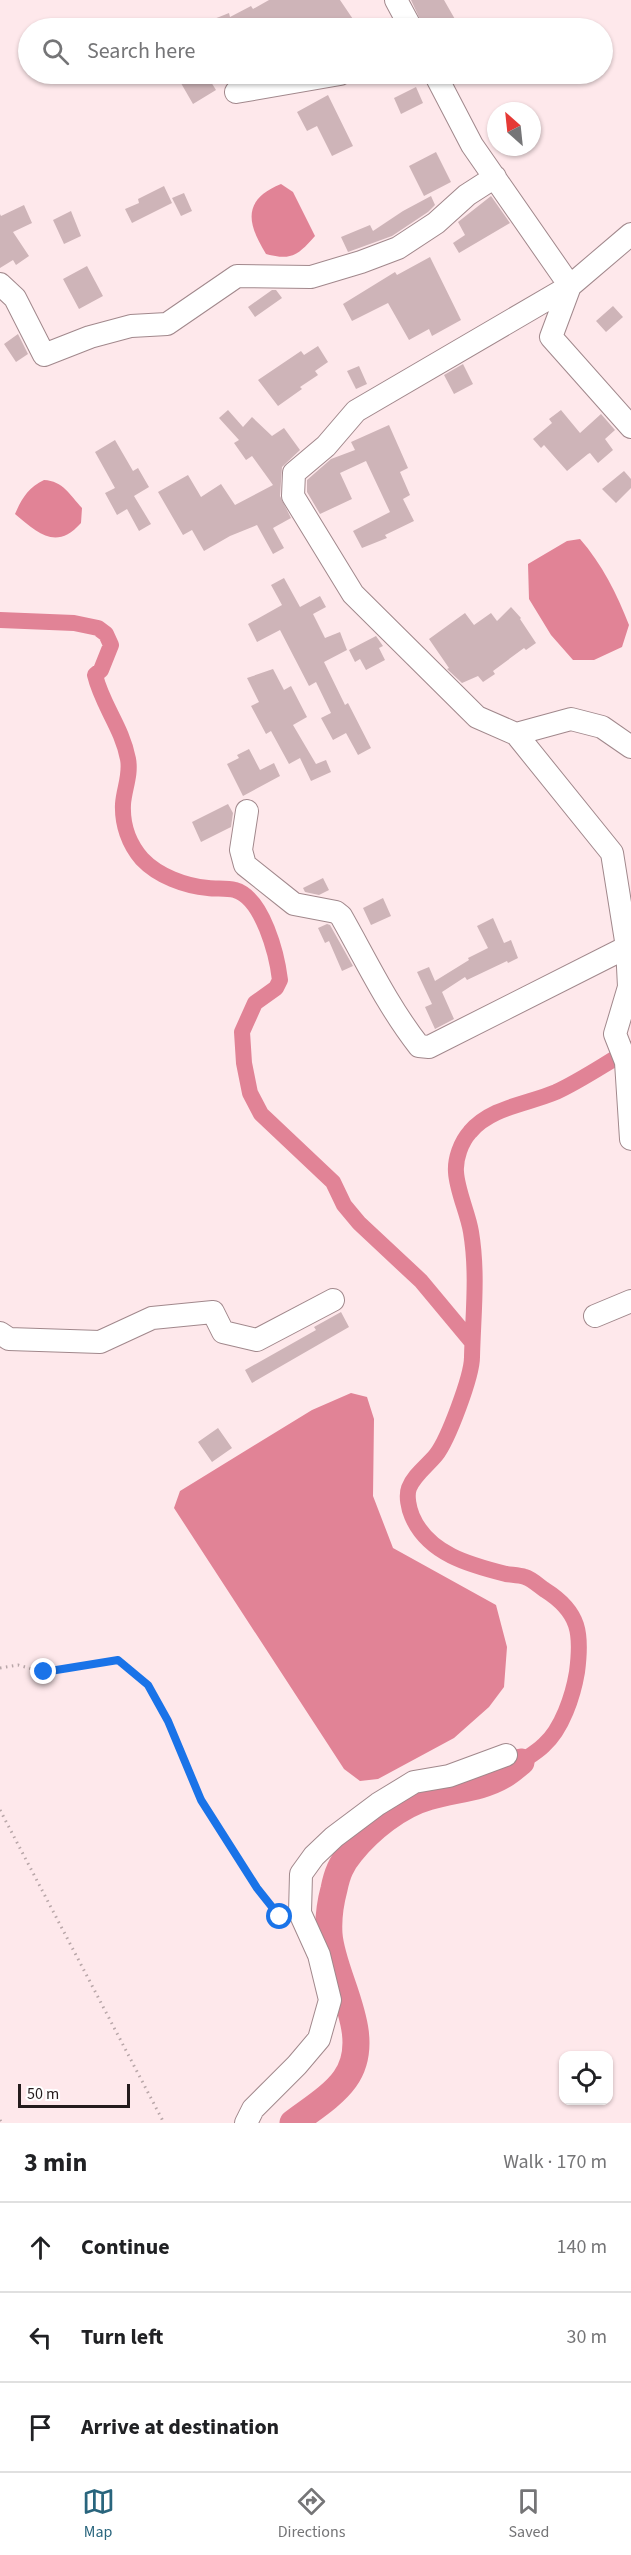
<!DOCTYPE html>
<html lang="en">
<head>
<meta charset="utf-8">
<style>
	:root { --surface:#fff; --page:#f2f2f2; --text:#202124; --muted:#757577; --line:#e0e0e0; --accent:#29657d }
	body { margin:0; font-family:"Source Sans 3",sans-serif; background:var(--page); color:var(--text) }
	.controls { position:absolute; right:18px; bottom:18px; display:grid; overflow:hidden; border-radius:12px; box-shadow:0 2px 4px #0004 }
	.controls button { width:54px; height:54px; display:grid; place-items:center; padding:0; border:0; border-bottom:2px solid var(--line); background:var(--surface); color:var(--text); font:30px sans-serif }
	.compass { position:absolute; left:487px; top:102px; width:54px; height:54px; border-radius:50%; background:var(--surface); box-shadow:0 2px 4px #0004; rotate:333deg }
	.scale { position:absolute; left:18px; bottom:15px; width:112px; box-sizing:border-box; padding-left:6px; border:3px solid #241b1c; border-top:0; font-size:16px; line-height:21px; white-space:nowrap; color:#241b1c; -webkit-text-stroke:4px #fff; paint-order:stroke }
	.stop { position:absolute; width:18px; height:18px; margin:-14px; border:4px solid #1a73e8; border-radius:50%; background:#fff }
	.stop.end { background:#1a73e8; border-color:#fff; box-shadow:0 2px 6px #0008 }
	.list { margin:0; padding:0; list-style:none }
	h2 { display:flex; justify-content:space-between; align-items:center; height:78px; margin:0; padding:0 24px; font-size:26px }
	h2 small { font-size:20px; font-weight:400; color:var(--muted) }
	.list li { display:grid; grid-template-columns:39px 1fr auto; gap:18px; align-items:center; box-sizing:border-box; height:90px; padding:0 24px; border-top:2px solid var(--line) }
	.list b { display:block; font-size:22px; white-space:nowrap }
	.list em { font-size:20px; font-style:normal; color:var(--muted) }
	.icon { flex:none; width:33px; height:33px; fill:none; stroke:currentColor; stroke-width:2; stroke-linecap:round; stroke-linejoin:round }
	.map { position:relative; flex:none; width:631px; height:2123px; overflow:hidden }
	.search { position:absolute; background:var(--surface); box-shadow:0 2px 4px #0004; left:18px; right:18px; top:18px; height:66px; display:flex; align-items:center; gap:15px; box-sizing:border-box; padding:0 21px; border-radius:33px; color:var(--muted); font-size:22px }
	.sheet { height:348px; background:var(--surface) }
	nav { display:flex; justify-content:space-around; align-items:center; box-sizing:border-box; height:84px; border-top:2px solid var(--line); background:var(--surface); font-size:16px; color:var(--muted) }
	nav a { display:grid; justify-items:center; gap:3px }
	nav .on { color:var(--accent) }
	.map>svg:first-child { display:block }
</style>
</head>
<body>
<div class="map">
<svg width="631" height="2123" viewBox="0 0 631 2123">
	<rect width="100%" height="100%" fill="#fee8eb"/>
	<path fill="#e18396" d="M281,184L293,192L315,236C298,255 292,261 266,254C247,223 242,200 281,184Z
		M44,480C63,481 70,495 82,508L81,523C56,551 38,533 15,514C22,498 28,488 44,480Z
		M580,539C602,564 617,594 629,625L622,647L594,660H573L551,635L529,599L528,564L567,541Z
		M351,1393L367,1397L374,1419L373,1496L393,1548L496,1605L507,1647L504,1687L489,1707L454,1738L378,1779L360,1781L344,1769L174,1508L180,1491L312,1410Z"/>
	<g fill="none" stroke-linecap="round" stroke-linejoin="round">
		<path stroke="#e18396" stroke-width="16" d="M0,620L74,623L98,628L106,634L111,645L101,670L95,675C102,705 122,727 128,759C131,775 124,789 123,804C122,824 129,844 142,859C158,876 185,886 208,888C216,889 227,888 235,890C263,898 277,955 280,980L276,988L255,1003L242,1032L244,1063L250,1093L261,1114L333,1182L344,1205L359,1223L421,1281L471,1341
			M521,1762C528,1757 537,1752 544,1745C562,1729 573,1696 577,1672C582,1634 580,1612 545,1590C539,1586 532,1579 525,1577C519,1575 512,1575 506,1574C470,1565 428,1554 412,1516C409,1509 406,1496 409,1488C414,1475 427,1466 436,1455C448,1440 472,1376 472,1357C473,1315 478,1274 471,1232C468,1213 457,1191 456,1172C455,1159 461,1142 470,1132C491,1107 528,1104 556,1092C582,1080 606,1063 631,1049"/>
		<path stroke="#e18396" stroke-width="27" d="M293,2123C310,2110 333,2096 345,2079C376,2036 332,1978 329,1934C328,1918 330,1904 334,1889C337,1874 341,1864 351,1852C369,1830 399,1805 428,1797C452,1789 480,1789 502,1776C509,1772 515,1767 521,1762"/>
	</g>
	<path fill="#ceb4b8" d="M269,0H340L359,28H210L216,25L214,19L229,13L230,17L251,6L253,9Z
		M411,0H444L460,28H424Z
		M186,74H206L216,90L193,104L178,78Z
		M416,87L423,103L401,114L394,98Z
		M328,95L353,146L332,156L317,126L307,131L297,112Z
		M436,152L451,182L424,196L409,166Z
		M164,186L172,203L132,223L125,209L139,203L138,199Z
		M184,193L192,211L181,216L172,198Z
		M431,196L435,205L428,212L392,236L348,252L341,237L370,225L373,231L403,211Z
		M491,196L510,223L459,253L453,243L465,235L458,222Z
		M24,205L32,223L13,232L29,256L16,265L13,260L0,268V214L1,216Z
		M71,211L81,236L64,244L53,220Z
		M430,257L461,320L432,336L429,329L409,340L388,303L352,321L343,304L395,272L397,275Z
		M87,266L103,296L79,309L63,279Z
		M272,290H276L282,298L255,317L248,307Z
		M613,306L623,317L606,332L596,321Z
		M18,334L28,354L16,362L4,344Z
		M318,346L328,362L315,371L318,375L300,387L302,389L278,406L258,380L301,351L304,355Z
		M463,364L473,384L454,394L444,375Z
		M359,366L367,384L356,389L347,371Z
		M228,410L243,427L252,417L272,436L284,428L300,450L282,467L280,496L291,518L273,528L284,548L273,554L257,525L230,536L204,551L192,530L183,535L158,492L188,475L201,497L221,484L235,505L273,485L252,456L246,460L234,443L239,440L219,418Z
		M561,410L580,433L601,414L615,430L605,439L613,450L598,463L590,453L588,454L567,471L544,445L541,448L533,439L552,423L549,419Z
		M389,425L408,468L400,472L410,495L403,499L414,521L385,535L387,538L362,548L353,531L390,512L366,461L340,473L352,499L320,514L307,492V480L331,459L355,450L351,442Z
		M115,440L133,471L138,468L149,487L134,496L151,524L139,531L127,509L117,515L105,493L115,488L95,452Z
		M624,471L631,479V488L616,503L602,489Z
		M284,578L300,607L320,596L326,607L313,614L325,638L340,632L347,650L324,662L345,705L348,703L371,748L358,755L346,733L333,740L321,718L331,713L316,682L309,686L280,630L257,642L248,624L282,605L271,585Z
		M511,607L521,618L520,619L536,643L526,650L524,648L493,671L495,674L483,682L478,676L462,683L447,669L449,668L429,639L465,613L474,625L491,613L497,621Z
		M376,636L383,646L379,648L385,660L366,670L360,659L355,662L349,650Z
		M273,669L284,690L291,686L307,717L293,725L316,764L326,760L331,772L311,781L300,758L289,764L271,731L266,734L251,706L259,702L247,678Z
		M249,749L260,770L274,763L280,776L243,796L227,764L239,758L237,755Z
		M228,804L233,813L231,827L201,842L192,822Z
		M323,878L329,890L319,895L305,892L303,888Z
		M383,898L391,916L371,925L363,908Z
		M493,918L504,943L511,940L518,958L508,963L507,961L467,980L465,977L442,992L454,1019L435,1029L425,1007L432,1004L417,972L429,967L435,981L469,960L468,958L488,948L477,926Z
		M327,924L330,925L353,966L342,971L329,941L325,943L318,928Z
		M341,1312L349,1327L252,1383L245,1370L316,1330L314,1327Z
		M218,1428L232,1448L212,1462L198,1442Z"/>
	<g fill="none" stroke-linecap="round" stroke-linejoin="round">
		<g stroke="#a1888c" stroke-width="24">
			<path id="minor" d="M396,0L411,28
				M435,74L472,145L570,286L356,411L326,446L294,473L293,496L353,594L477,717L516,734L612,853L627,947L629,987L615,1034L626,1062L631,1139
				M236,92L340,74
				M631,234L570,286L551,337L631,427
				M0,284L15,298L44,355L90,337L131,326L167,324L237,276L311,277L361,262L398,248L436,223L467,195L495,177
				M516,734L571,719L602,727L631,747
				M247,811L241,850L245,865L294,904L336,912L341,916C366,960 387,1005 419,1046L429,1047L627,947
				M595,1316L631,1301
				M0,1333L9,1339L100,1342L152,1318L213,1312L223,1332L257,1340L333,1300
				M246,2123L253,2109L297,2065L319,2039L330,2000L319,1955L300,1913L301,1874L314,1856L334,1837L378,1804L414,1782L449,1776L506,1755"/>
		</g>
		<path stroke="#b8a6a8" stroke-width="3" stroke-dasharray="1.5 4.5" stroke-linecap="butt" d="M0,1668L18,1665L43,1672L118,1661L148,1685L168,1721L201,1800L257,1888L280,1917H283
			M0,1810L164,2123
			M0,2120L2,2123"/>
		<use href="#minor" stroke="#fff" stroke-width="22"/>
	</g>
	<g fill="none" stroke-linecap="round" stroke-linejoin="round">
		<path stroke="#1a73e8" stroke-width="8" d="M44,1672L118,1660L148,1685L168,1721L201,1800L257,1888L280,1917"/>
	</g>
</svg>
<div class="controls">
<button><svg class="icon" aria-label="locate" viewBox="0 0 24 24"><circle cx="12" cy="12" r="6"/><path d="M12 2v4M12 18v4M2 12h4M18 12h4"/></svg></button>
</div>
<svg class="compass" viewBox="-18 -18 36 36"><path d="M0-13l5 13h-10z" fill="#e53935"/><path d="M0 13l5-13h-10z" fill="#757577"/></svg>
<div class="scale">50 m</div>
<div class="stop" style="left:280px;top:1917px"></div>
<div class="stop end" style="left:44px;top:1672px"></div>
<div class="search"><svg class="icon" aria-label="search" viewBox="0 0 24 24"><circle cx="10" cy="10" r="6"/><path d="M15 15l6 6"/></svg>Search here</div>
</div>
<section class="sheet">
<h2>3 min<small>Walk · 170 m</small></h2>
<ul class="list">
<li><svg class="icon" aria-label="ahead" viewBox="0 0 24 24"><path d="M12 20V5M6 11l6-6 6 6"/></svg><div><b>Continue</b></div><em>140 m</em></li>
<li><svg class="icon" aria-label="left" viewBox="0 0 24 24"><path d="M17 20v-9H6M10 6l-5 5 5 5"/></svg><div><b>Turn left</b></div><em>30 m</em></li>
<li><svg class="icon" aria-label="arrive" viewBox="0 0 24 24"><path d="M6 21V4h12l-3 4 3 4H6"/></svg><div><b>Arrive at destination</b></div></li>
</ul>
</section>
<nav>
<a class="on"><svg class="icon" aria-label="map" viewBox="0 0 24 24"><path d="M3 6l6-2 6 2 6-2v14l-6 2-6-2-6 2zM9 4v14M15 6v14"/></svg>Map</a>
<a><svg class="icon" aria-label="directions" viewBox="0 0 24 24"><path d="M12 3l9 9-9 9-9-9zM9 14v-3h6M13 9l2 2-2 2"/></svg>Directions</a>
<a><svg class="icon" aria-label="saved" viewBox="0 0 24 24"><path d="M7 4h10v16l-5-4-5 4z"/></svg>Saved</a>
</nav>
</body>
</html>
